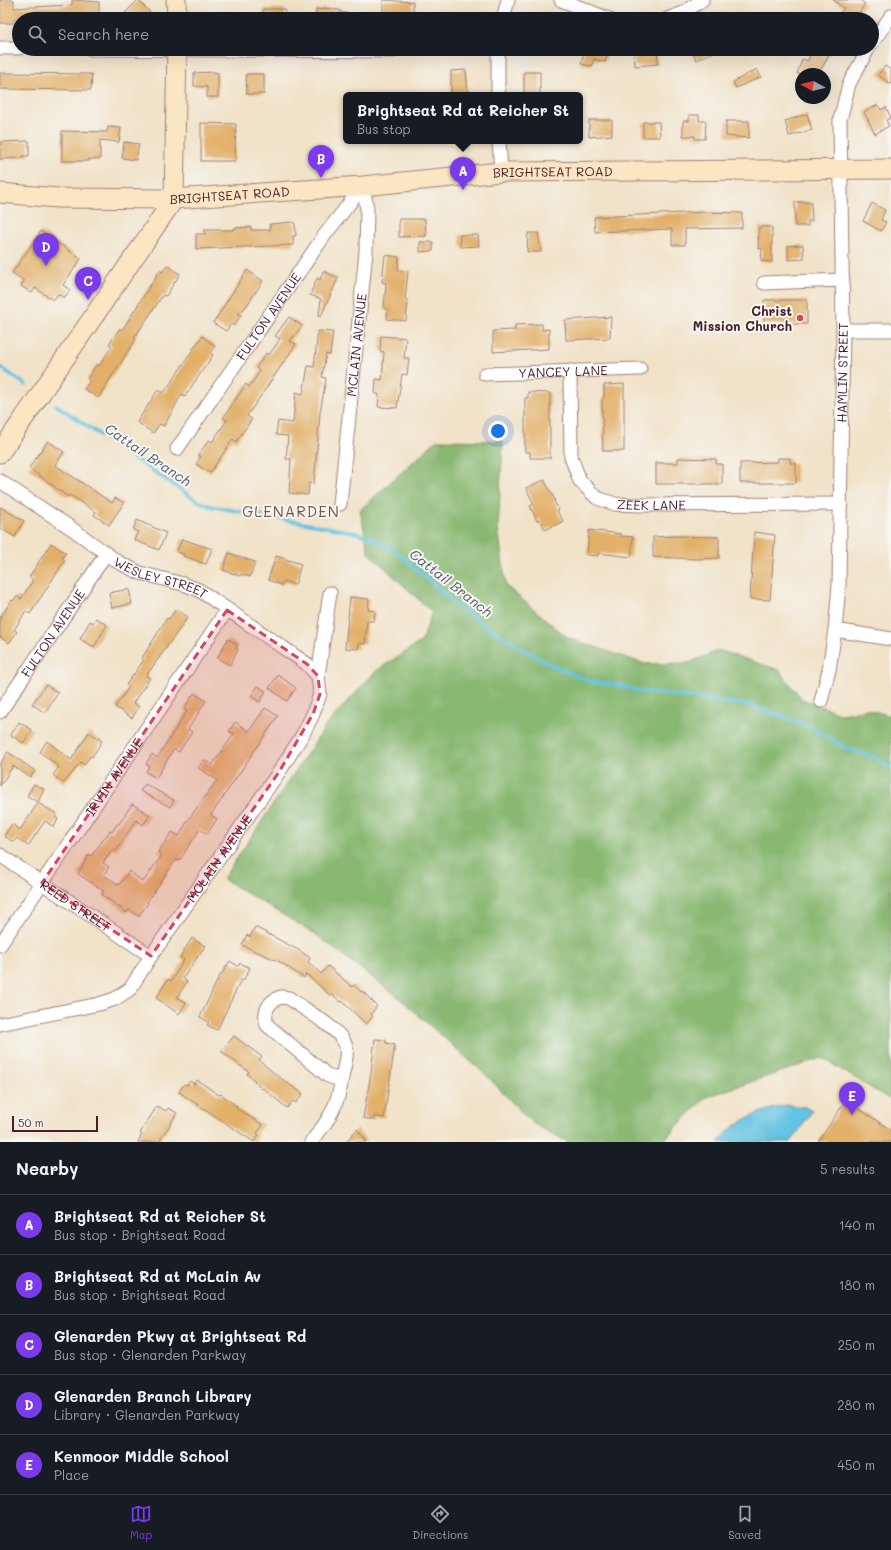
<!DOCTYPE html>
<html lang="en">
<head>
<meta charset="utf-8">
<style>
	:root { --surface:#171b24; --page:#242831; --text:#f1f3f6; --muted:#9ea1a6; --line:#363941; --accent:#7c3aed }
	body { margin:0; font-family:Mali,sans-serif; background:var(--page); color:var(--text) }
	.compass { position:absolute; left:795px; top:68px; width:36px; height:36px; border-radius:50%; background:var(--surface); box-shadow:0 4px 16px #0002; rotate:278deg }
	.scale { position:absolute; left:12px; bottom:10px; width:86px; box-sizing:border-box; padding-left:4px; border:2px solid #4a1f2b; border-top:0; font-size:11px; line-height:14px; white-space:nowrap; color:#4a1f2b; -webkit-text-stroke:3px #f6f6f2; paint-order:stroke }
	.you { position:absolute; left:498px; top:431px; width:14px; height:14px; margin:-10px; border:3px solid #fff; border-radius:50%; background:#1a73e8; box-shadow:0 0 0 6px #1a73e833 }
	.badge { display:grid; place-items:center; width:26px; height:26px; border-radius:50%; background:var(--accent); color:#fff; font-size:13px; font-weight:700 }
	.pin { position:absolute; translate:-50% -33px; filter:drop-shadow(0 1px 2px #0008) }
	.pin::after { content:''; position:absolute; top:21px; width:14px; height:12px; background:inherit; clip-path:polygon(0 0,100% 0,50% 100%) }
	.popup { position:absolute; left:343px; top:92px; width:240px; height:52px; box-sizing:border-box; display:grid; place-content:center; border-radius:6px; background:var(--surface); filter:drop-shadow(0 1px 3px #0005); font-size:13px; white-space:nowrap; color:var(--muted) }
	.popup b { font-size:15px; color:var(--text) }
	.popup::after { content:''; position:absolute; left:50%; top:100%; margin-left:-8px; border:8px solid transparent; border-top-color:var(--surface) }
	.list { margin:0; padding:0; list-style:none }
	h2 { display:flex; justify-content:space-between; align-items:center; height:52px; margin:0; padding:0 16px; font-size:17px }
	h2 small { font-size:13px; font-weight:400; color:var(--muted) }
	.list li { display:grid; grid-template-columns:26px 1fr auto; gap:12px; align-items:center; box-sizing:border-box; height:60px; padding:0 16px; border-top:1px solid var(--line) }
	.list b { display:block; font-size:15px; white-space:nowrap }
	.list p { margin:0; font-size:13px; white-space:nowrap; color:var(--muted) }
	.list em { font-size:13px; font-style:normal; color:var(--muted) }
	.icon { flex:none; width:22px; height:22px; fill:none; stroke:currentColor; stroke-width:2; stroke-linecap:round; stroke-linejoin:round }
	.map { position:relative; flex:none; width:891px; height:1142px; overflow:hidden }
	.search { position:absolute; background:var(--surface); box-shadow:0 4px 16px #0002; left:12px; right:12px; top:12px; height:44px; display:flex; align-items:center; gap:10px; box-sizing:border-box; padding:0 14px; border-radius:22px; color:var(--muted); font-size:15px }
	.sheet { height:352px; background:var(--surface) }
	nav { display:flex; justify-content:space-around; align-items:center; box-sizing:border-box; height:56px; border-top:1px solid var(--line); background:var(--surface); font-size:11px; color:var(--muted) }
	nav a { display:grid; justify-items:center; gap:2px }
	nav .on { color:var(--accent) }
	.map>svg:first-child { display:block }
</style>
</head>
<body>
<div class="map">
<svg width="891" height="1142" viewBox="0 0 891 1142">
	<rect width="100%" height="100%" fill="#f6f6f2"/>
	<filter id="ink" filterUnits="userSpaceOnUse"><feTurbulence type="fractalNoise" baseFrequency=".025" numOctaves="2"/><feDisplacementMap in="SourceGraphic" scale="8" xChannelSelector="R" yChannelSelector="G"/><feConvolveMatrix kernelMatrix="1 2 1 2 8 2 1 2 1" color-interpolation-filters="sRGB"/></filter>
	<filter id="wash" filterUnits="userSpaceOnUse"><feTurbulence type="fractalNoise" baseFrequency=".012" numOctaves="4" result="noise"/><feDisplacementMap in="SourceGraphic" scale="16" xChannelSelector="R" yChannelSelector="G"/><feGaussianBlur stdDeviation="0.9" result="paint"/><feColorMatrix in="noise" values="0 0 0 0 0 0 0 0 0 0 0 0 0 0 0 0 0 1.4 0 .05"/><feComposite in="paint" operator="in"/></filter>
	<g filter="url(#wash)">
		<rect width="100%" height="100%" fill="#f1e2c8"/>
		<path fill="#89b872" stroke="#6a6c4e" d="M437,440L503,441L498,528L506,586L568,638L645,664L689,663L718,650L779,670L802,699L842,714L867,709L891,716V1100L822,1058L706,1097L662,1142H568L532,1123L487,1076L398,997L315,934L223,879L328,723L376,671L422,641L432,612L369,553L360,510Z"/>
		<path fill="#64c3e2" stroke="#577186" d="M788,1105L805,1107L812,1111L791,1142H719C736,1119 761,1111 788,1105Z"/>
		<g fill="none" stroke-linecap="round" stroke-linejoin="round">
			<path stroke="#64c3e2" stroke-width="3.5" d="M0,367L26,385
				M56,405L196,500L210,506L353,532L372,538L386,545L406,560L464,612L531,654L558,668L592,682L618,685L638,691L750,705L814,728L845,748L875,757L891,767"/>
		</g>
		<g id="blocks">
			<path fill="#e2b069" d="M0,0H14V8L72,5V0L99,2V19H14V23H0Z
				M138,0L150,12L143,19H119Z
				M383,0L413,2V18L390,17V14H383Z
				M833,0H860L865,4L855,19H848L840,13L844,8Z
				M323,8L340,10V12L347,13V19H315L316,9L323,10Z
				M263,9H285V19H263Z
				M585,49H609L605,62L594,59L592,66L581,64Z
				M634,49H657L658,64L635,66Z
				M691,49H721L696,60Z
				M812,49H833L818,74H797L802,59L808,61Z
				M885,66L891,70V84L878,75Z
				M757,69L761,77L736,88L733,82Z
				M466,70L468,94H451V71Z
				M214,72L218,73V97H207V87L194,86V73Z
				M524,72H540V95H524Z
				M0,73L92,74L91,90L0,89Z
				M246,74H264V94H247Z
				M878,105L881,110L886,107L891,118L886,120L889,126L875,134L864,112Z
				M807,114L812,130L789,136L785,121Z
				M689,115H699V121H706L705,139H695V136H683V121H689Z
				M589,120H612V135L589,137Z
				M726,121H749V138L726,136Z
				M643,122H659L660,137H643Z
				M201,123L236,124L235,161H201Z
				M108,127L121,128L119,142L100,140V159H89V161H62V131L107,132Z
				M29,141V156H23V158L0,159V142Z
				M124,142L139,144L136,160L122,158Z
				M795,202H811L812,221H808V226H795Z
				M872,203L885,210L881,220L886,222L881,231L863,221Z
				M704,212L742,213V228L685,229V245H672V229L595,232L594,217Z
				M399,219H425L426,236L399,237Z
				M292,222L295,224L296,236H293V245L196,249V234H205L204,230H234V228L251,227V230H270V224Z
				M759,227H772V262L761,261L762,248L758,249Z
				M41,231L81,259L63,285L70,290L64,298L58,294L53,300L35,288L32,293L21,286L24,281L12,273Z
				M528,233H538L541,252H527Z
				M460,235H478L479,246L460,247Z
				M420,242H433V251L420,252Z
				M803,245L804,259L788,260V246Z
				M385,255L399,257L398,270L408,271L405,300H408L406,321L387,319L388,309H384L386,283L382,282Z
				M167,265L180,274L166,296L163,295L134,338L136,339L98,398L84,389L90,381L87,379L97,364L99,366L112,346L109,344L120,328L122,330L160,270L162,272Z
				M247,270L263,281L245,308L238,314L241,315L234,326L231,324L226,331L213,323Z
				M323,271L338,278L321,316H319L321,299L310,295L317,278L320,280Z
				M764,300H807V324H764Z
				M289,317L302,326L290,341L296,344L247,416L252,419L236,442L233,439L210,473L196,464L201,457L198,455L209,440L212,442L227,420L223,418L246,384L249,387L260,371L256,368L266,353L269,355L280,339L275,336Z
				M611,317L610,338L566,340L565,320Z
				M542,324V330L549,329V349L493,352V331L515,330V325Z
				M318,331L333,332L330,355L326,354L322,377L326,378L320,413L314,483H309L308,495L289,493L291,459H286L288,436L276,435L278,421L293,423L296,392L303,394L308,366L314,367Z
				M202,336L215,346L210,353L213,355L185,396L182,394L164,426L160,424L153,433L137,422L158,390L164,393Z
				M381,336L406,338L404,358H409L407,375L402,374L397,408L378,407L379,394H375L376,379L382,380L384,352L380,351Z
				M624,384V451H603L602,401L604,397V385Z
				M528,392L550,393V458H530V452H525V398H528Z
				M48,441L64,452L55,465L112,503L115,498L124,503L109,525L94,515L96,512L70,495L68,497L29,468Z
				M678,458L716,459V464H722V484H656V463H678Z
				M778,458H790V463H796V483H740V463L778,462Z
				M544,480L555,500L554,501L559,510L557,511L563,521L545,530L540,519L537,521L530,506L534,504L526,488Z
				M0,507L24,521L15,537L0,528Z
				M137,520L166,533L159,550L134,540L138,532L133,530Z
				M589,530L621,534V536L633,537L631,557L598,553V556L587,555Z
				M754,532L775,535L770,600L750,599Z
				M675,536L719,537V558L696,559L653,557V537Z
				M182,539L212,549L206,564L183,556L184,554L177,552Z
				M51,543L66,553L62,558L65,560L30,614L26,611L14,630L17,632L9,643L0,637V618L12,600L13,601L17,596L21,599L33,580L29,577Z
				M229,553L255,562L250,577L241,574L240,576L223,570Z
				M276,556L301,564L295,585L284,581L282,585L268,580Z
				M129,589L132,604L112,608L109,593Z
				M350,597L369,599L368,610L375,611L374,621H367L365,644L359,643L358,649L345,648Z
				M176,609L188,617L146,676L150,678L133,703L139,707L132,718L115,707L129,687L126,685L144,660L142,658L167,618L169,619Z
				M96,618L107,625L94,647L80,639L90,621L93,623Z
				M228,639L238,645L236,648L238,650L230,665L217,658Z
				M278,675L296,688L287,701L269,688Z
				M46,685L58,693L45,713L32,704Z
				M258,686L266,691L260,702L251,696Z
				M194,693L206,701L188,729L192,732L179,752L174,749L156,778L146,772L149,766L146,764L152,754L157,758L187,711L184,709Z
				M265,708L278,716L211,815L217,819L207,834L200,829L179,861L176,860L147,902L148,903L139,916L129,910L127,913L102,895L104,891L78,874L89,854L91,856L110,831L112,832L117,824H119L132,804L150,815L143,825L136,820L116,851L113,849L103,863L109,867L104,875L119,885L129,871L143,882L162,855L158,852L172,832L179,836L188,820L217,780L198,768L204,760L212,765L234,734L229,731L235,722L249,731Z
				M19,722L32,730L23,743L11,735Z
				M89,732L102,741L92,757L90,756L84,765L81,762L64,783L53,775L59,767L40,752L47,741L71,760Z
				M8,752L35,771L30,777L13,766L0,786V764Z
				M34,784L44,789L38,802L27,796Z
				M145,784L174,800L170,807L140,791Z
				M38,803L57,814L55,817L58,819L54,827L45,821L28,846L17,838L14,842L4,836L12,824L20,830Z
				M255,927L302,952L310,958L308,962L321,974L328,966L352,987L354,985L361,992L362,991L377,1006L371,1014L373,1016L366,1024L342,1001L341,1002L332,994L331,996L306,974L304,978L280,962L242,945L247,935L250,937Z
				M192,938L205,946L183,978L187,982L177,997L186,1003L179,1014L156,998L168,979L171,981L184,960L180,957Z
				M230,961L238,966L240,963L250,968L243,981L241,980L217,1030L207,1025L209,1022L200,1017L218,979Z
				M234,1036L262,1057L259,1060L275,1074L303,1094L296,1103L293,1101L287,1108L263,1088L262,1089L254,1082L255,1081L247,1074L249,1072L221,1051Z
				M375,1039L386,1040V1043L395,1045L384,1118L374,1116V1120L363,1118L371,1073Z
				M197,1080L219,1095L221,1094L237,1107L236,1108L263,1125L257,1133L259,1135L254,1142L179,1092L184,1084L187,1085L190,1081L194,1084Z
				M846,1100L891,1130V1142H818Z
				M157,1106L166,1111L168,1108L177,1113L159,1142H138L142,1134L140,1133Z
				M357,1129L367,1142H346Z"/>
		</g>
	</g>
	<g filter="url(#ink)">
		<use href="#blocks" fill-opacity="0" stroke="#9e807a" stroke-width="1"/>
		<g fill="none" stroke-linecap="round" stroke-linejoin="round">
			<g stroke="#9e807a" stroke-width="15">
				<g id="street">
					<path d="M561,0L609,19"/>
					<path d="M503,19L508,0"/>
					<path d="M667,19L683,13L702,0"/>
					<path d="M872,43L891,16"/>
					<path d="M0,48H19"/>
					<path d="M90,49L393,51"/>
					<path d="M498,95V49"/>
					<path d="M499,141L501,172"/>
					<path d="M764,283L843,280"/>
					<path d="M843,330H891"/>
					<path id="s1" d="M570,371L571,457L580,481L597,498L615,504L641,505L841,504"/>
					<path id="s2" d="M485,374L640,369"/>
					<path id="s3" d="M177,449L324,236L363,186"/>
					<path id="s4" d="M0,481L71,528L118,562L140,573L183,584L199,590L307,664L318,676"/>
					<path id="s5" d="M340,504L366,252L367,209L363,186"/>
					<path d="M835,630L891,639"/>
					<path id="s6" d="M821,701L829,670L835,630L839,586L843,330L840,120L849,84L868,49"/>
					<path id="s7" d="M0,712L106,554"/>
					<path id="s8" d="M0,855L151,956"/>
					<path id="s9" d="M0,945L227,610"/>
					<path d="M281,997L289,998C302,1008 342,1030 346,1046C348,1056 344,1067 342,1077L334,1078L328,1076L267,1025C263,1012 268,1001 281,997Z"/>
					<path id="s10" d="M0,1024L99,1004L115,999L130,989L151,956L279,772L303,734L313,714L320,694L318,676L330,593"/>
					<path d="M311,1142C328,1122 339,1104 342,1077"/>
				</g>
			</g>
			<g stroke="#9e807a" stroke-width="21">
				<g id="secondary">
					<path d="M176,0L177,19"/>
					<path id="s11" d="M0,193L58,198L174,199L363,186L501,172L891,169"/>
					<path d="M0,453L174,199L177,49"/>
				</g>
			</g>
			<use href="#street" stroke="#fff" stroke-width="13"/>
			<use href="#secondary" stroke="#fbe6c4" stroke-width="19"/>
		</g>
	</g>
	<path fill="#d1495b" fill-opacity="0.2" stroke="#d1495b" stroke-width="3" stroke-dasharray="8 5" stroke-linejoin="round" d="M227,610L307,664L318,676L320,694L313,714L279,772L151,956L42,883Z"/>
	<circle fill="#d1495b" stroke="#f6f6f2" stroke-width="1.5" cx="800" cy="318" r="4"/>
	<g text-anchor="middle" stroke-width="4" stroke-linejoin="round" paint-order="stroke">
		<g font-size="13" fill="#4a1f2b" stroke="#f6f6f2">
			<text dy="5" stroke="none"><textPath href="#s11" startOffset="554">BRIGHTSEAT ROAD</textPath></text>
			<text dy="5" stroke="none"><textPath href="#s11" startOffset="230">BRIGHTSEAT ROAD</textPath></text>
			<text dy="5" stroke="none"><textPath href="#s3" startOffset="161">FULTON AVENUE</textPath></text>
			<text dy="5" stroke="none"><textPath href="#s5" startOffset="160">MCLAIN AVENUE</textPath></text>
			<text dy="5" stroke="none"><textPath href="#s2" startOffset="78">YANCEY LANE</textPath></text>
			<text dy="5" stroke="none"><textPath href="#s6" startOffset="330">HAMLIN STREET</textPath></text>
			<text dy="5" stroke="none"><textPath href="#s1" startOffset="191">ZEEK LANE</textPath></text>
			<text dy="5" stroke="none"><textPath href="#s4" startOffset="189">WESLEY STREET</textPath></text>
			<text dy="5" stroke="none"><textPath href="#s7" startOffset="95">FULTON AVENUE</textPath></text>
			<text dy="5" stroke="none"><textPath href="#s9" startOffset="203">IRVIN AVENUE</textPath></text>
			<text dy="5" stroke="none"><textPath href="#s10" startOffset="294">MCLAIN AVENUE</textPath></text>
			<text dy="5" stroke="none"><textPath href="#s8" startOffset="91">REED STREET</textPath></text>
		</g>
		<g font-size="13" font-weight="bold" fill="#4a1f2b" stroke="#f6f6f2" text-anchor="end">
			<text x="792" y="316">Christ<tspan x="792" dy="15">Mission Church</tspan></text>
		</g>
		<g font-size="14" font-style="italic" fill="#53586b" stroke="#f6f6f2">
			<text transform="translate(148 455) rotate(34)" y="5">Cattail Branch</text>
			<text transform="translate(451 583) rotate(38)" y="5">Cattail Branch</text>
		</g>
		<g font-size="15" letter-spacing="1" fill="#7f5241" stroke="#f6f6f2">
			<text x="291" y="517">GLENARDEN</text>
		</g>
	</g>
</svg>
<svg class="compass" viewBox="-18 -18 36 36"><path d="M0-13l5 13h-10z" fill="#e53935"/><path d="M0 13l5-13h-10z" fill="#9ea1a6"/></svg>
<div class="scale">50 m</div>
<div class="you"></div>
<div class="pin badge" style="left:463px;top:190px">A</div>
<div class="popup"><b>Brightseat Rd at Reicher St</b>Bus stop</div>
<div class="pin badge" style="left:321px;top:178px">B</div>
<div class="pin badge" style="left:88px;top:300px">C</div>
<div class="pin badge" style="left:46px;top:266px">D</div>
<div class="pin badge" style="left:852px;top:1115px">E</div>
<div class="search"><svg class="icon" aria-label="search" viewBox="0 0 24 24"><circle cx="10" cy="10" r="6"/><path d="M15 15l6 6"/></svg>Search here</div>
</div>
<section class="sheet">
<h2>Nearby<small>5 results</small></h2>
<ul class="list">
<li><span class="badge">A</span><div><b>Brightseat Rd at Reicher St</b><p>Bus stop · Brightseat Road</p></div><em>140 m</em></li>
<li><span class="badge">B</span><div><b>Brightseat Rd at McLain Av</b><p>Bus stop · Brightseat Road</p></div><em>180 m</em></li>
<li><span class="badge">C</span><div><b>Glenarden Pkwy at Brightseat Rd</b><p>Bus stop · Glenarden Parkway</p></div><em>250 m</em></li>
<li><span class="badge">D</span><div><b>Glenarden Branch Library</b><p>Library · Glenarden Parkway</p></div><em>280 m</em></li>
<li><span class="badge">E</span><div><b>Kenmoor Middle School</b><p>Place</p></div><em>450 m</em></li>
</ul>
</section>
<nav>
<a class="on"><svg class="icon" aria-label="map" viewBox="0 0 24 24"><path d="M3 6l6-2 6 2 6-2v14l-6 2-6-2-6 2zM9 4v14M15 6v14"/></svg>Map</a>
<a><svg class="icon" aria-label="directions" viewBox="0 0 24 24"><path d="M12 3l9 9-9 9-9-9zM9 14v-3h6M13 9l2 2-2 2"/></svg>Directions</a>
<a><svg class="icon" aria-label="saved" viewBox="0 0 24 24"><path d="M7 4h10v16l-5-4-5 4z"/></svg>Saved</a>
</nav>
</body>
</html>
